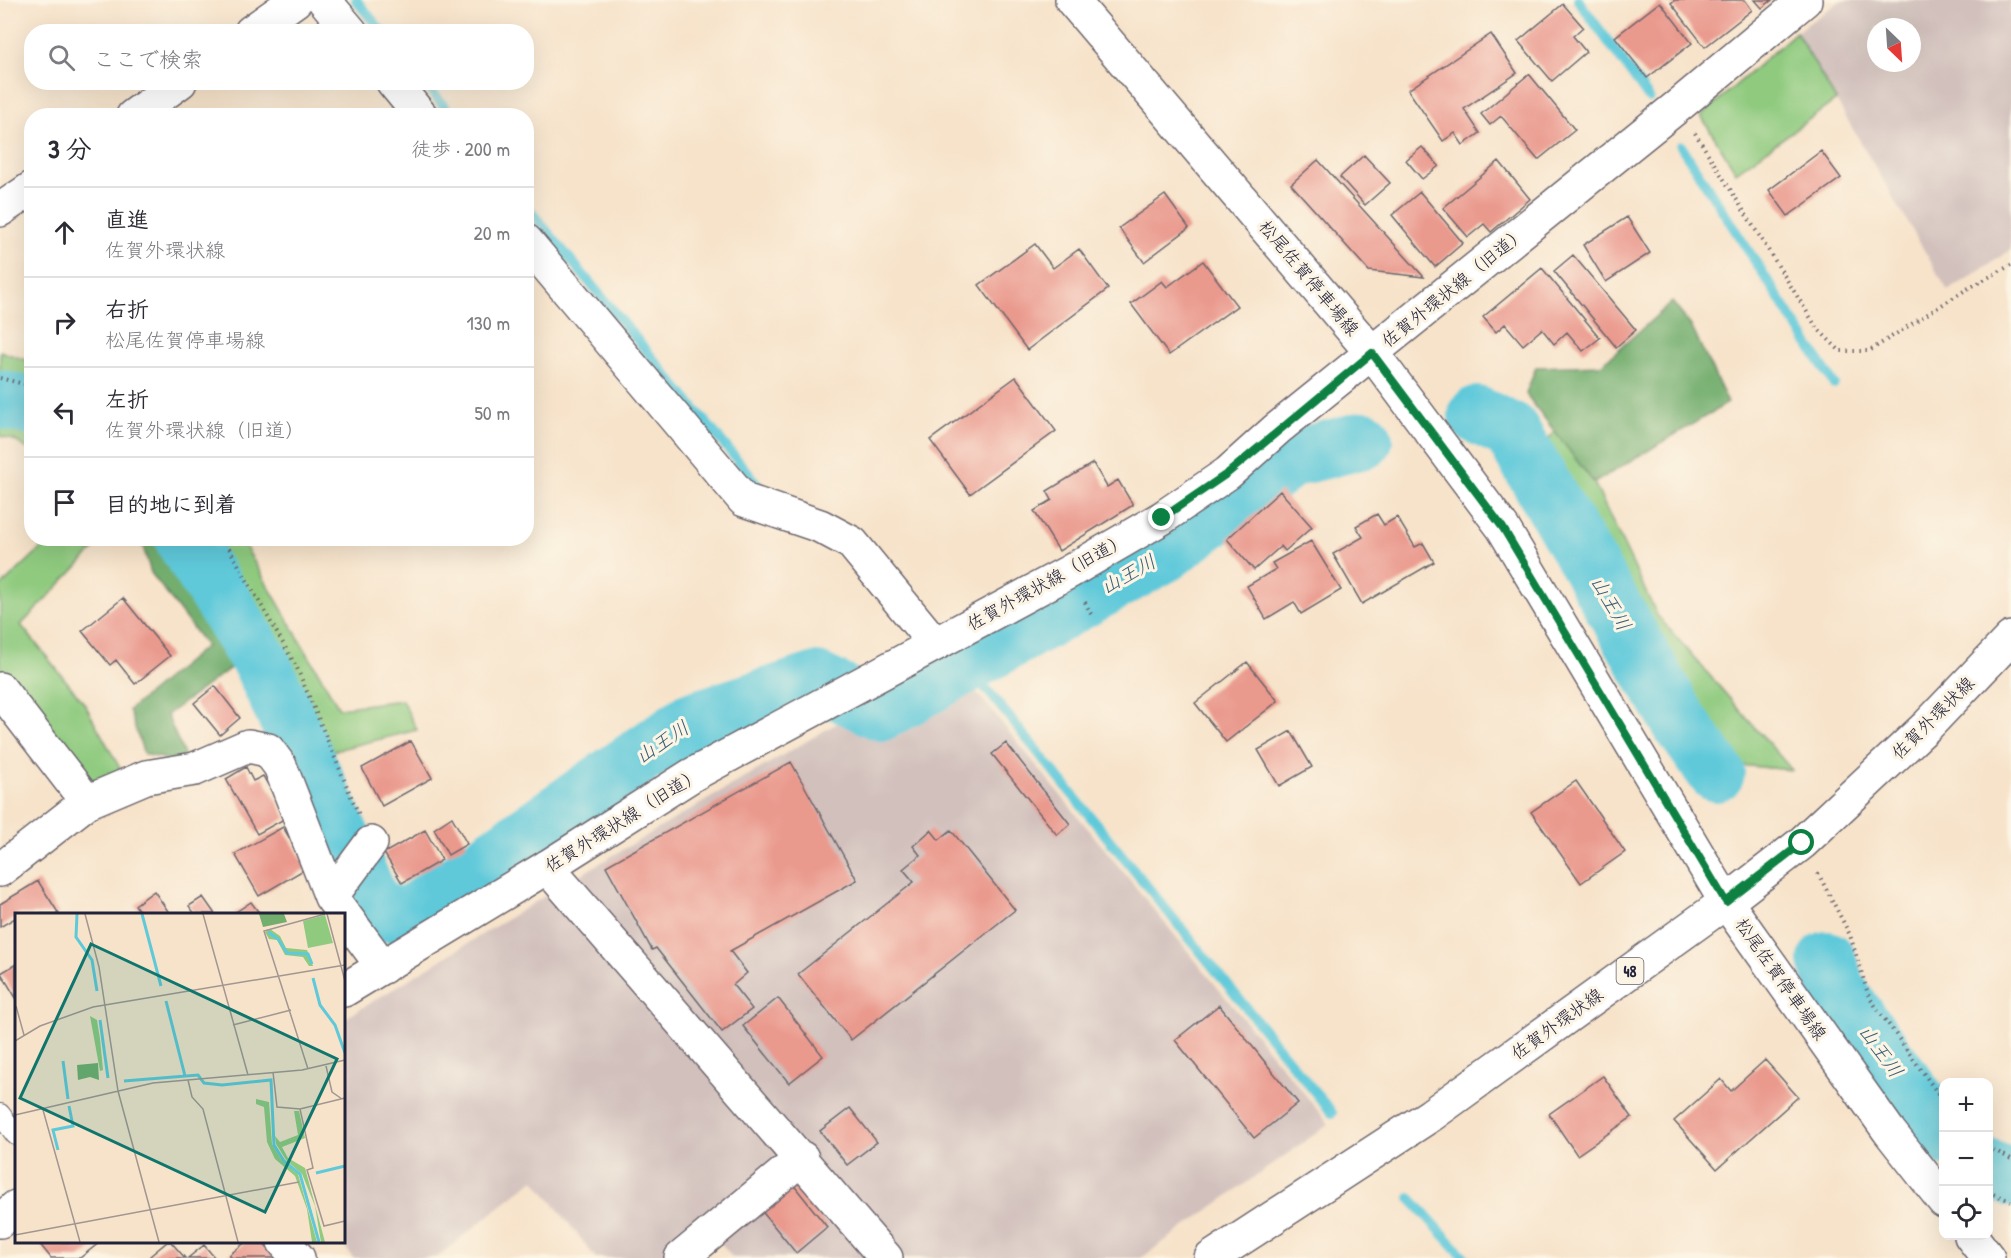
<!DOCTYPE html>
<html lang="ja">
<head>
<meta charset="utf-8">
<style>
	:root { --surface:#fff; --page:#f2f2f3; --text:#2b2b33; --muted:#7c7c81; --line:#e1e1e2 }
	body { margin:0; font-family:"Patrick Hand","Klee One",sans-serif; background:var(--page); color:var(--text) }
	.controls { position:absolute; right:18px; bottom:18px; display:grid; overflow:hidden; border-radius:12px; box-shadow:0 6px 24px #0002 }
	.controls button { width:54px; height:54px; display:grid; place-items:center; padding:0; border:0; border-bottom:2px solid var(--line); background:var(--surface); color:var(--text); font:30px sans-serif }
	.compass { position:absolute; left:1867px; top:18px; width:54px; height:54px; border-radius:50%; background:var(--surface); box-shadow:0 6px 24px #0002; rotate:155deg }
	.stop { position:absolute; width:18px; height:18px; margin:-14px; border:4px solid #0b8043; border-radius:50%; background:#fff }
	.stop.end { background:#0b8043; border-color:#fff; box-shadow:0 2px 6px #0008 }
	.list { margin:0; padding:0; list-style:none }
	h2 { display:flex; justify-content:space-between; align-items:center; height:78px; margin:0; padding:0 24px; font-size:26px }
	h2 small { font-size:20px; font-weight:400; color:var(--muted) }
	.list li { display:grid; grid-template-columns:39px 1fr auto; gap:18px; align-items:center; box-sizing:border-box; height:90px; padding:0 24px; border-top:2px solid var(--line) }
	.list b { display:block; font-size:22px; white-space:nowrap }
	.list p { margin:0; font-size:20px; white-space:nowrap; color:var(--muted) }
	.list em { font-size:20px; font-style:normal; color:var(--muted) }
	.icon { flex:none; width:33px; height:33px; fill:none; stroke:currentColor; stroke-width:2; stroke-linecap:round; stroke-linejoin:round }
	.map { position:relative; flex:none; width:2011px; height:1258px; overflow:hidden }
	.search { position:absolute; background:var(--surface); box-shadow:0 6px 24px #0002; left:24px; top:24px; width:510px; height:66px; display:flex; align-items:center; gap:15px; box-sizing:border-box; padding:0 21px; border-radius:24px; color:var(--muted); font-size:22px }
	.panel { position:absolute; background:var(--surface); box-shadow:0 6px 24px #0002; left:24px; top:108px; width:510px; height:438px; border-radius:24px }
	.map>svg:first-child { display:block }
</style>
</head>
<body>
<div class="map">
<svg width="2011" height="1258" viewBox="0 0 2011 1258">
	<rect width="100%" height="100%" fill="#fcf5e5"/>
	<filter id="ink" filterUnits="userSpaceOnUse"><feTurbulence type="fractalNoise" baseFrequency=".0167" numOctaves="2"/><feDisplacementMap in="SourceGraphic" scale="12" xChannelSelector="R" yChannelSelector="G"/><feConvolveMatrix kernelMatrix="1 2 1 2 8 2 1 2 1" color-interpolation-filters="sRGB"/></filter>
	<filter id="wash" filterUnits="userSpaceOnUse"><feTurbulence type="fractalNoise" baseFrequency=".008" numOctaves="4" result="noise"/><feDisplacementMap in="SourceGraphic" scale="24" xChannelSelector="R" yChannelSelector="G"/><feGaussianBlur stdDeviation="1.35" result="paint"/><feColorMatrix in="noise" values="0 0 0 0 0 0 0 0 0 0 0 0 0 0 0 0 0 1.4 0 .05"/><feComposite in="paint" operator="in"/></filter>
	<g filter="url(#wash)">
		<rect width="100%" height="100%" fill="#f7e3ca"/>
		<path fill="#d1c0bc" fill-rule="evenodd" d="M1842,0H2011V250L1948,291L1796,32ZM1876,27H1912V63H1876Z
			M969,683L1329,1124L1141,1258H733L716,1237L674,1258H596L534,1179L436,1258H353L342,1242L344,1019L553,891L839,722L869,736Z"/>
		<path fill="#8fca7f" stroke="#58765d" stroke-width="1.5" d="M1796,32L1836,100L1736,172L1701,116Z
			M0,351L31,362V397L0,390Z
			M0,409L21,415L31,421V451L14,440L0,436Z
			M1555,431L1594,483L1657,615L1792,770L1738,765L1653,650L1538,451Z
			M51,539H104L21,625L84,703L122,772L90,787L0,668V587Z
			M212,539H241L339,708L402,700L417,730L320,754Z"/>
		<path fill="#73ae6e" stroke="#4a6854" stroke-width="1.5" d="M1672,302L1691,326L1728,403L1594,483L1526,394L1536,367L1601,365Z
			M141,540L174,546L237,663L167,715L188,764L144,754L129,710L206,646L151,573Z"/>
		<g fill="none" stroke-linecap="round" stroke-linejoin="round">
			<path stroke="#5fc9da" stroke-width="10" d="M356,0L382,32
				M1578,0L1649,98
				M424,82L452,116
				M1681,146L1834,384
				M526,206L758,485
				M966,664L1332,1113
				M1410,1198L1465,1258"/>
			<path stroke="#5fc9da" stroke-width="58" d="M0,399L32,407
				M1477,415L1511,431L1681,724L1716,773
				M183,538L262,664L375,910L407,917L691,721L817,681L881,712L1164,554L1290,459L1364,440
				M1827,960L1838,991L1944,1137
				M1988,1168L2011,1178"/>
		</g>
		<g id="blocks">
			<path fill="#ea998d" d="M1675,0H1745L1752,10L1705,47L1671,3Z
				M1755,0H1772L1762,8Z
				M1660,2L1692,43L1647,78L1615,37Z
				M1563,4L1583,27L1573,36L1586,52L1552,81L1518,41Z
				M1491,34L1517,73L1464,109L1480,133L1463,145L1455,133L1443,141L1408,90Z
				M1529,74L1575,130L1538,160L1501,116L1490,125L1481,114Z
				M1422,147L1439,166L1422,179L1406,160Z
				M1821,151L1841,178L1788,216L1769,190Z
				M1364,155L1390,183L1365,205L1340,177Z
				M1318,160L1424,277L1369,271L1291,184Z
				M1499,161L1530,199L1491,232L1484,224L1468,237L1443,208Z
				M1420,192L1463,243L1435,267L1392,215Z
				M1165,195L1189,228L1144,262L1119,228Z
				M1627,217L1650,253L1606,282L1583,245Z
				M1035,244L1053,268L1079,249L1108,289L1027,350L979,285Z
				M1573,255L1636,330L1616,347L1554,271Z
				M1203,261L1237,306L1169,355L1131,304L1162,281L1167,287Z
				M1542,268L1600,338L1583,351L1567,332L1554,344L1542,329L1523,345L1505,324L1496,332L1483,317Z
				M1016,377L1056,431L970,494L930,440Z
				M1093,463L1107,487L1118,480L1133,505L1059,551L1034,511L1052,500L1047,491Z
				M1280,491L1312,527L1285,551L1281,546L1254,570L1227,539Z
				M1377,514L1384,525L1397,517L1415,547L1423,543L1434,562L1362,604L1333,554L1363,537L1356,526Z
				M1311,541L1341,590L1301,614L1294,602L1266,619L1247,586L1276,569L1272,563Z
				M123,598L170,656L135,684L116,660L110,665L82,631Z
				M1247,662L1278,701L1226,742L1195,703Z
				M215,686L240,718L220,735L194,703Z
				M1291,731L1312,767L1279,786L1258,750Z
				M411,741L432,778L382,806L362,768Z
				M1006,743L1070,824L1057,835L992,754Z
				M791,762L857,880L730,951L747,973L733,985L752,1009L722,1032L656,948L652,950L606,866Z
				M246,767L253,781L263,776L286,818L257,834L226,779Z
				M1576,781L1625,852L1581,883L1531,812Z
				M452,817L467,844L448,855L434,829Z
				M283,827L307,868L259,896L235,854Z
				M425,830L442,860L402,883L384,853Z
				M931,830L939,840L951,830L1015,910L851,1040L798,974L914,882L903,869L920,855L913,846Z
				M38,881L59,914H16V921L15,918L0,927V904Z
				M154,891L170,914H141L135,905Z
				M203,897L215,914H195L189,906Z
				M251,902L260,914H233Z
				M16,964V998L1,973Z
				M778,998L823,1056L789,1083L743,1026Z
				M1219,1005L1298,1103L1254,1138L1175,1040Z
				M1765,1060L1798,1097L1717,1169L1674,1121L1721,1079L1731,1091Z
				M1603,1076L1632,1117L1577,1155L1549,1114Z
				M850,1108L877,1142L847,1165L820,1131Z
				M792,1183L827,1227L796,1253L760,1209Z
				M41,1242H100L80,1258H51L39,1243Z
				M167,1242H171L185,1258H152L150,1256Z
				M246,1242H262L276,1258H232L229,1255Z
				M204,1245L215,1258H188Z"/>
		</g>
	</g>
	<g filter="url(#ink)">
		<use href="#blocks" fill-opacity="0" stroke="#6d666d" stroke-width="1.5"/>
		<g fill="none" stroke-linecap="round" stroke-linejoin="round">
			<g stroke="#6d666d" stroke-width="22">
				<path id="lane" d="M0,1114L16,1135"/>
			</g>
			<g stroke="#6d666d" stroke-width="36">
				<path id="street" d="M324,0L351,32
					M251,32L296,0
					M393,82L421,116
					M133,116L180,82
					M0,210L32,188
					M526,241L744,500L820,526L852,543L935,644
					M0,689L87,802
					M547,867L886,1258
					M0,870L87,802L146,777L195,769L248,746L268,750L280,766L331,897L383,967
					M331,897L371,843
					M284,1242L298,1258
					M681,1258L802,1158"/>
			</g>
			<g stroke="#6d666d" stroke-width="36">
				<path id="secondary" d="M1072,0L1372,353L1503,528L1726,902L1889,1131L1944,1201
					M344,990L547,867L692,775L1069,572L1162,518L1228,473L1277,429L1678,106L1805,0
					M0,1221L16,1207
					M1971,1236L1988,1258"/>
			</g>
			<g stroke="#6d666d" stroke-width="36">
				<path id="primary" d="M1211,1258L1431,1115L1726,902L1802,843L1928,725L2011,638"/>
			</g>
			<path stroke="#6d666d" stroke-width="4" stroke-dasharray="1.5 4.5" stroke-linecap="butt" d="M1695,133L1817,328L1840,351H1869L1967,289L2011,265
				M0,378L32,386
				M223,538L297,668L359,815
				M1085,602L1092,616
				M1818,873L1850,935L1869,997L1944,1102
				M1988,1147L2011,1159
				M1988,1192L2011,1201"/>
			<use href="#lane" stroke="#fff" stroke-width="20"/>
			<use href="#street" stroke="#fff" stroke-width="33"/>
			<use href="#secondary" stroke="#fff" stroke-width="33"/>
			<use href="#primary" stroke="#fff" stroke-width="33"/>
		</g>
	</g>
	<g fill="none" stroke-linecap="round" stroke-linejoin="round" filter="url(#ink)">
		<path stroke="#0b8043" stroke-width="8" d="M1162,518L1228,473L1372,353L1503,528L1726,902L1802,843"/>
	</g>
	<g text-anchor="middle" stroke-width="6" stroke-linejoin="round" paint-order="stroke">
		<rect fill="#fcf5e5" stroke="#63616e" stroke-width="1.5" x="1616.5" y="958" width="27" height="26" rx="4.5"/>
		<g font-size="16" font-weight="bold" fill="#22223b">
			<text x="1630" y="977">48</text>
		</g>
		<g font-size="18" fill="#22223b" stroke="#fcf5e5">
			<text transform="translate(1309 278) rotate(50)" y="6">松尾佐賀停車場線</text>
			<text transform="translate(1454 287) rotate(-39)" y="6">佐賀外環状線（旧道）</text>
			<text transform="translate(1047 582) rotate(-29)" y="6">佐賀外環状線（旧道）</text>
			<text transform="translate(1933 718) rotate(-45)" y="6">佐賀外環状線</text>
			<text transform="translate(623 820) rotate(-32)" y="6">佐賀外環状線（旧道）</text>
			<text transform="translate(1781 979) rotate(55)" y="6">松尾佐賀停車場線</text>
			<text transform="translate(1557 1024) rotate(-36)" y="6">佐賀外環状線</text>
		</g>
		<g font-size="20" font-style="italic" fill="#375c73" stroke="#fcf5e5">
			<text transform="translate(1128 574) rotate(-29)" y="7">山王川</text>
			<text transform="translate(1611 603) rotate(60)" y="7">山王川</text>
			<text transform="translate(662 742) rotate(-34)" y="7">山王川</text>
			<text transform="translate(1881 1051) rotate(54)" y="7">山王川</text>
		</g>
	</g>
	<g transform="translate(15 913)">
		<rect width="330" height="330" fill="#f7e3ca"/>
		<path d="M310,2L318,30L293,35L288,8ZM255,16L265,23L271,35L292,37L298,53H294L288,44L270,42L262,27L254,26L250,19ZM75,103L82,107L85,126L88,157L85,158ZM241,186L254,189L257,231L266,246L283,261L302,329H297L292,296L280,263L260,246L252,229L249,194L241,191ZM279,198H284L290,225L267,234L273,245L290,255L310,329H306L300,293L287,261L271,247L261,231L260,223L265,229L283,222Z" fill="#8fca7f"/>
		<path d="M244,1H269L272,9L248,14ZM83,150L84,167L75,164L63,167L62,152Z" fill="#73ae6e"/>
		<path fill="none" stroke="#5fc9da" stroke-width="3" d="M62,1L61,24L77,47L82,78M127,1L146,73M253,19L263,26L272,40L293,41L297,51M298,65L305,92L320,112L330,140M151,88L170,163M85,107L93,165M48,148L53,186M109,168L183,162L189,170L207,172L256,167L259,232L269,248L285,261L304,329M43,237L38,217L58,213L54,193M301,260L330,253"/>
		<path fill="none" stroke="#a29691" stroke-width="1.5" d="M70,1L84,54L103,178L144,329M188,1L233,162M312,1L330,68M1,93L9,122M218,112L276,97M0,128L25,113L78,94L330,52M311,153L317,179L327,186M293,156L249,18L310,1M258,159L262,194L285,196L330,185M173,167L177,184L188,196L223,329M285,196L298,255L292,257L309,313L330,308M28,197L65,329M0,202L138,170L287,157L330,147M0,322L284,269"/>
		<path fill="#0f766e" fill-opacity="0.15" stroke="#0f766e" stroke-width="3" d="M76,31L322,146L250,299L5,185Z"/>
		<rect width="330" height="330" fill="none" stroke="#22223b" stroke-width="3"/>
	</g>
</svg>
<div class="controls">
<button>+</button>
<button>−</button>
<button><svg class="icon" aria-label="locate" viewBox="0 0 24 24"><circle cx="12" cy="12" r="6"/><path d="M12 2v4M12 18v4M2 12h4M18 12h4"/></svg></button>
</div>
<svg class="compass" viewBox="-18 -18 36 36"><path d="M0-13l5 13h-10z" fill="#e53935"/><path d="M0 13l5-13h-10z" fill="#7c7c81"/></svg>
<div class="stop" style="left:1802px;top:843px"></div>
<div class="stop end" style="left:1162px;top:518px"></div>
<div class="search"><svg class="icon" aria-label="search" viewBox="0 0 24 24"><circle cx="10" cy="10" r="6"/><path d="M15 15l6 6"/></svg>ここで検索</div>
<section class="panel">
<h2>3 分<small>徒歩 · 200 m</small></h2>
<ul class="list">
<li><svg class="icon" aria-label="ahead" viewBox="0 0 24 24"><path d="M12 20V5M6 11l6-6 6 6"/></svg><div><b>直進</b><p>佐賀外環状線</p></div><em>20 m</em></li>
<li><svg class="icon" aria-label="right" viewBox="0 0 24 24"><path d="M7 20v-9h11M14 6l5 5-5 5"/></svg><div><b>右折</b><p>松尾佐賀停車場線</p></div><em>130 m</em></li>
<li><svg class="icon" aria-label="left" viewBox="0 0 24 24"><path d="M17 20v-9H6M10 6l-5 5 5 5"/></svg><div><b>左折</b><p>佐賀外環状線（旧道）</p></div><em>50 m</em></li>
<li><svg class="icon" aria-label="arrive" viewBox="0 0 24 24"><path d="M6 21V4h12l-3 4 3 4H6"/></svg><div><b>目的地に到着</b></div></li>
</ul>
</section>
</div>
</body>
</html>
